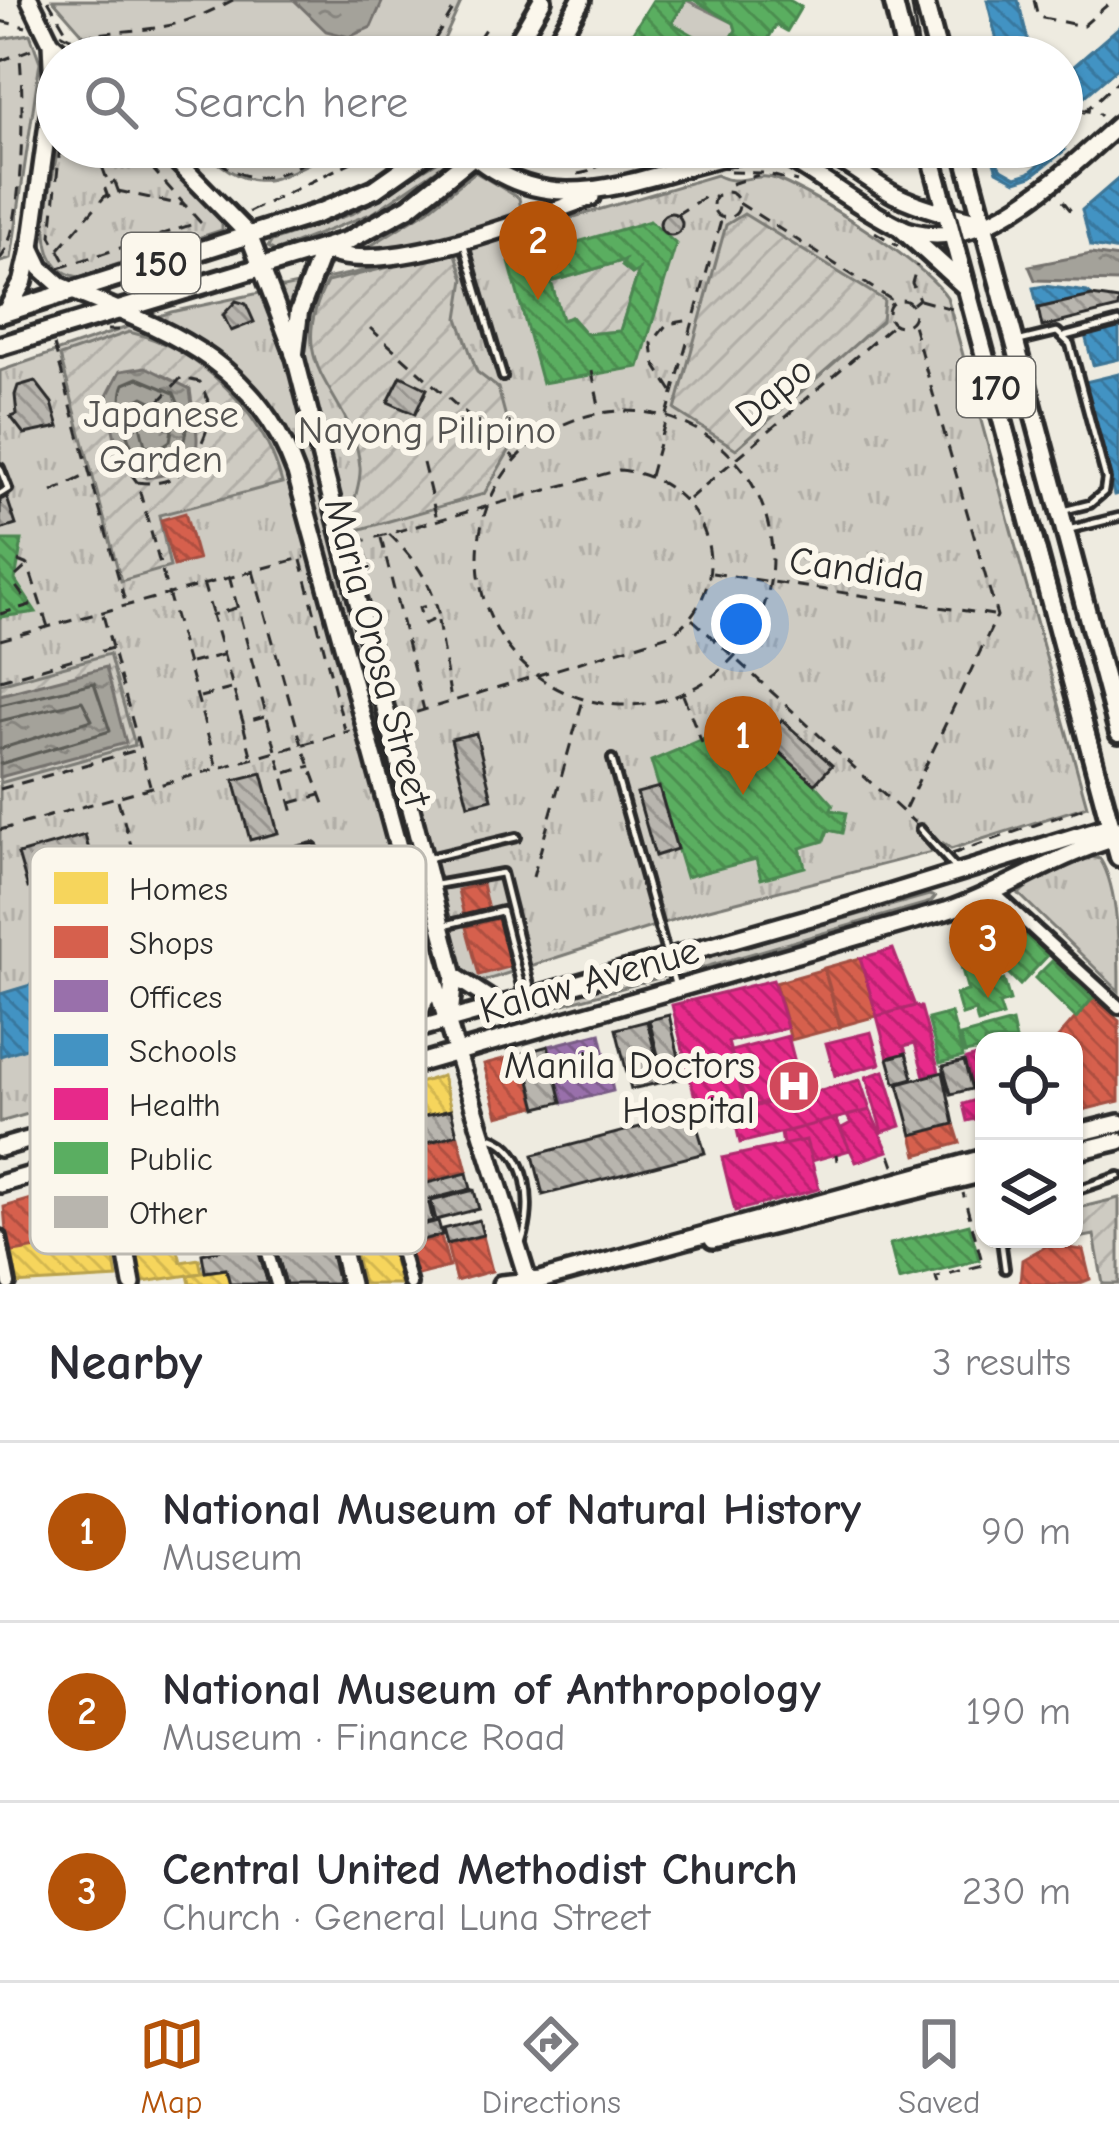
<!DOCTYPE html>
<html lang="en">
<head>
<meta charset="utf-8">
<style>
	:root { --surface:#fff; --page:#f2f2f3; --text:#2b2b33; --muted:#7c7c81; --line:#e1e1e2; --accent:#b45309 }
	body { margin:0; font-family:"Comic Neue",sans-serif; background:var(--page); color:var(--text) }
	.controls { position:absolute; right:36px; bottom:36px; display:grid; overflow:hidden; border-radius:24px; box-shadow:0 3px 9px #0004 }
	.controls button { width:108px; height:108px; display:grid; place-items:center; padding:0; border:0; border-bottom:3px solid var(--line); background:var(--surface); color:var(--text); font:60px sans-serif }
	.you { position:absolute; left:741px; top:624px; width:42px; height:42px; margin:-30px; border:9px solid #fff; border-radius:50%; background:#1a73e8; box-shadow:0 0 0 18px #1a73e833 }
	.badge { display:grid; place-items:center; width:78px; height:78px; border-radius:50%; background:var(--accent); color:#fff; font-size:39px; font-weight:700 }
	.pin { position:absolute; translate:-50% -99px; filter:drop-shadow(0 3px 6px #0008) }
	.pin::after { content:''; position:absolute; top:63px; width:42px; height:36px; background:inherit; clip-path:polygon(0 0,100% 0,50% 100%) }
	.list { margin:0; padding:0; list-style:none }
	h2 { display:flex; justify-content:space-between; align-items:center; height:156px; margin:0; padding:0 48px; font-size:51px }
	h2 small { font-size:39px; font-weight:400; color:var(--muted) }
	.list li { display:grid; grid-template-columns:78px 1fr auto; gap:36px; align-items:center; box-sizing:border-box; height:180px; padding:0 48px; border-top:3px solid var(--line) }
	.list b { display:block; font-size:45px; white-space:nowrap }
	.list p { margin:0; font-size:39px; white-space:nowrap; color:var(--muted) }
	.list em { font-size:39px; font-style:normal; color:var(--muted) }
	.icon { flex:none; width:66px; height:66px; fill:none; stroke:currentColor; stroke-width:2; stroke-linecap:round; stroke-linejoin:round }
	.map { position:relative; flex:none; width:1119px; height:1284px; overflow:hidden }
	.search { position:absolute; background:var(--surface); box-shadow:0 3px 9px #0004; left:36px; right:36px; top:36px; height:132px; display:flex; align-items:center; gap:30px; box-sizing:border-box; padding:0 42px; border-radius:66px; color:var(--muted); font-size:45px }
	.sheet { height:696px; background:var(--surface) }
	nav { display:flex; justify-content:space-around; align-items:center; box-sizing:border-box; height:168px; border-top:3px solid var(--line); background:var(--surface); font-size:33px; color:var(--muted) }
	nav a { display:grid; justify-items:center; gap:6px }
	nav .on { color:var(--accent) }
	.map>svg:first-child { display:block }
</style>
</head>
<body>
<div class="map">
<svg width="1119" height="1284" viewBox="0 0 1119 1284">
	<defs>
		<pattern id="park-tufts" width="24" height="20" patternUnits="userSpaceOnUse" patternTransform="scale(3)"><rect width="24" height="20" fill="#cecbc2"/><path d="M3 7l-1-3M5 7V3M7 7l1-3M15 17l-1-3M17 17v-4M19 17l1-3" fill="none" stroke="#b1aea7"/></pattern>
		<pattern id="garden-furrows" width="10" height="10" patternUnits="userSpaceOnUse" patternTransform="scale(3)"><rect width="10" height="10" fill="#cecbc2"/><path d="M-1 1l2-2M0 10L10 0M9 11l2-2" fill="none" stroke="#b1aea7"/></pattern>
		<pattern id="water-ripples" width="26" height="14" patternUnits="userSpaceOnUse" patternTransform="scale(3)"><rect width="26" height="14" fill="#a4a29a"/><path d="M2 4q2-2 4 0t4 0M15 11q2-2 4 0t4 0" fill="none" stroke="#86847e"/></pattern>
		<pattern id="homes-back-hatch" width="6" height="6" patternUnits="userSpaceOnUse" patternTransform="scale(3)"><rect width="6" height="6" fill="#f6d55c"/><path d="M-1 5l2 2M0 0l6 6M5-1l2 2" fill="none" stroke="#d3b750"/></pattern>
		<pattern id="shops-back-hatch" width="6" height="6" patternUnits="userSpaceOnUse" patternTransform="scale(3)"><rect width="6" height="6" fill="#d6604d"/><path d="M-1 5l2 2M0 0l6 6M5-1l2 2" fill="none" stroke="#ae4f40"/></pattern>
		<pattern id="offices-back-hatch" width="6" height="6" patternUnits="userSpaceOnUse" patternTransform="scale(3)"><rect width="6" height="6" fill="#9970ab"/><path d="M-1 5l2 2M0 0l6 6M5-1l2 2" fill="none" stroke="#7d5c8b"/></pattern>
		<pattern id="schools-back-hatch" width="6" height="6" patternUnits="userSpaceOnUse" patternTransform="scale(3)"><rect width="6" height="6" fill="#4393c3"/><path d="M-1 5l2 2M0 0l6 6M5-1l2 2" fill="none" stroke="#38789f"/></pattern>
		<pattern id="health-back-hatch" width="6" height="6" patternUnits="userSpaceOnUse" patternTransform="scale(3)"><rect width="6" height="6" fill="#e7298a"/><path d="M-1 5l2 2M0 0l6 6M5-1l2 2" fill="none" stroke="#bb2371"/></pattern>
		<pattern id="public-back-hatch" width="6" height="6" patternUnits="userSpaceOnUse" patternTransform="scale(3)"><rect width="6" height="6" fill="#5aae61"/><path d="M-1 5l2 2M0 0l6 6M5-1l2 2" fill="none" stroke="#4b8e50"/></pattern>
		<pattern id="building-back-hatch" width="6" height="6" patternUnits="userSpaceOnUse" patternTransform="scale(3)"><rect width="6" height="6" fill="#b8b5ae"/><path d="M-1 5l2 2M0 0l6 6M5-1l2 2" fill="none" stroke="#96938e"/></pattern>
	</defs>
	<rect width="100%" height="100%" fill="#eeebe0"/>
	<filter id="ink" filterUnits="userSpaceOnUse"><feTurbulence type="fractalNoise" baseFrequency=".00833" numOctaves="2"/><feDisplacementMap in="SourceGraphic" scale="24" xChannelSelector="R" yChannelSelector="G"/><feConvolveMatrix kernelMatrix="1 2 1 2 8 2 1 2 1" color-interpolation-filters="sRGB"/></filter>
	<g filter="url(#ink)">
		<path fill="#cecbc2" stroke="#7c7b76" stroke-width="3" d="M53,0H462L436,57H103Z
			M686,0L734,23L736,30L723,52L672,24Z
			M30,34L40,62L11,259L0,262V39Z
			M199,147H344C273,177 262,204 199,147Z
			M440,160L449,161L373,213L275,251L268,247L272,241L354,213Z
			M475,172L519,198L522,215L439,241L362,251L428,210Z
			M929,895L935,897L931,902L691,971L685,968L690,962Z
			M652,972L662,977L484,1026L487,1018Z"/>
		<path fill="url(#park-tufts)" stroke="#7c7b76" stroke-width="3" d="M58,147H148L222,220V230L79,277C24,268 53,184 58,147Z
			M716,175C739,188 756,170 778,180C819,197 923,262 947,297L1087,806L951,849L943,843L932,852L701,911L409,1005L0,1122V371L171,312L466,249Z
			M1084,854L1100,859C1119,889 1119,952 1119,991L1019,894L1037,876Z"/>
		<path fill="url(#garden-furrows)" stroke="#7c7b76" stroke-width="3" d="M744,214L884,300L882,321L736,449L675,410L726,225Z
			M455,251L464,279L458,318L477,372L498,388L513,444L484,494L354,531C348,503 362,487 360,467C354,391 280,371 327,282Z
			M625,260L623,266L632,274L639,270L620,331L586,334L571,317L562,320L551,282Z
			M129,332C201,348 264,413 282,483L159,515L170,567L121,581L60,356Z
			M109,654L135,745L0,783V684Z
			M1119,1198V1284H1103L1094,1235L1074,1239V1209Z"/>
		<path fill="url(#water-ripples)" stroke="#74726e" stroke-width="3" d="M294,0H383L371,27L349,37L326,31Z
			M1091,254L1119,258V282L1035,280L1029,266Z
			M146,367L190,389C194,433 218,470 146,478L119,456L106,398L120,371Z
			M106,667L126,743L0,777V695Z"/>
		<path fill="url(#homes-back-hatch)" stroke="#b9a24d" stroke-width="3" d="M442,1076L451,1110L420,1117L427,1143L407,1147L392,1091Z
			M356,1108L367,1151L400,1284H363L323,1119Z
			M109,1228L117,1278L14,1284L8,1253Z
			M175,1238L181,1262L199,1259L202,1273L143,1282L136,1246Z
			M226,1269L230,1284H190L188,1275Z"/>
		<path fill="url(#shops-back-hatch)" stroke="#a35043" stroke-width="3" d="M185,513L198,560L174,566L161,520Z
			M482,884L488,910L464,916L458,890Z
			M500,918L513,966L479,975L466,927Z
			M860,958L877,1016L841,1026L824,968Z
			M824,969L840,1027L791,1040L775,983Z
			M1093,998L1119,1021V1101L1074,1112V1041H1055Z
			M522,1054L536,1106L498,1116L484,1064Z
			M954,1124L960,1143L917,1155L912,1135Z
			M458,1136L467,1171L391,1190L382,1155Z
			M56,1192L66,1243L8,1253L4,1207Z
			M483,1236L492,1271L456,1281L447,1245Z
			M441,1237L449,1267L414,1276L407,1246Z
			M1048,1245L1083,1250L1090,1279L1078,1284H1020L1022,1260Z"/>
		<path fill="url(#offices-back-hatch)" stroke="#785b85" stroke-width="3" d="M600,1033L613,1091L564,1103L549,1046Z"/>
		<path fill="url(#schools-back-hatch)" stroke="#3c7495" stroke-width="3" d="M987,0H1018L1032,57H1001Z
			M1119,27V67L1062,116V71L1065,74Z
			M1062,146L1065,150L1032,176L1016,181L997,171L989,147L1000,168L1016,177L1029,173Z
			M1119,178V251L1091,246L1082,210Z
			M1044,286L1087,292L1092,296L1038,308L1033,288Z
			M1119,327V359L1093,365L1085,335Z
			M1119,374V494L1114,495L1085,382Z
			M123,957L127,967L134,965L142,992L135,994L141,1015L71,1036L76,1054L65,1058L59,1038L0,1056V994Z"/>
		<path fill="url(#health-back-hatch)" stroke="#af2a6e" stroke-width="3" d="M893,949L915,1006L877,1016L860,958Z
			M773,980L787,1028L728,1042L744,1101L698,1110L672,1005Z
			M915,1006L921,1007L939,1072L924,1076L915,1043L904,1046L906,1053L888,1058L877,1016Z
			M871,1032L880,1064L835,1076L826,1043Z
			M788,1036L803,1093L747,1107L731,1051Z
			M984,1054V1117L967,1121L963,1104L976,1100L966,1059Z
			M884,1071L901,1126L882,1132L866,1077Z
			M860,1080L870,1110L740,1143L733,1112Z
			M870,1110L888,1151L856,1162L840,1129L851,1123L847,1116Z
			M836,1118L850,1150L812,1161L806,1140L783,1145L781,1133Z
			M806,1140L819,1189L735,1211L722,1158Z"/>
		<path fill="url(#public-back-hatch)" stroke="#4c8751" stroke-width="3" fill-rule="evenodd" d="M653,0H693H686L672,23L723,52L736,30L734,23L694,0H789L801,7L787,31L776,25L758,57H639L623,48Z
			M650,221L676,244L639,367L542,383L509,262ZM625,260L622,266L632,274L639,270L620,331L586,334L571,317L562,320L551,282Z
			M0,540H22L15,580L36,612L0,617Z
			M746,721L815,784L833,804L831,810L846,813L842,833L828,830L824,841L800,848L805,867L761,879L756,859L686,877L651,761Z
			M1022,927L1050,953L1020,985L1007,972L1017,961L1002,947Z
			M978,934L992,983L1004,980L1010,1001L999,1004L1003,1016L978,1023L975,1011L962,1015L956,994L968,991L954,941Z
			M1053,960L1093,998L1076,1018L1035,978Z
			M951,1013L963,1057L940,1063L928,1019Z
			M1012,1022L1016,1040L984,1041V1049L965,1053L960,1036Z
			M969,1224L979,1260L899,1280L890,1244Z"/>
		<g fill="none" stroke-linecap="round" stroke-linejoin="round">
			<path stroke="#5b5b57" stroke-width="3" d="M138,378L174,393L187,424L182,451L165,463L147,465C128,455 115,404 124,384Z
				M143,397L161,406L172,429L170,441L158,449L145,445L134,402Z
				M0,705L94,683L110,731L0,764
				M0,721L82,701L92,720L0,749"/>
		</g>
		<path fill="url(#building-back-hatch)" stroke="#2b2b2b" stroke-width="3" d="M660 224a11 11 0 1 1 22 0a11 11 0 1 1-22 0Z
			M1092,296L1119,300L1118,308L1042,327L1038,308Z
			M236,301L246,304L254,322L231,331L223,315Z
			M401,376L427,389L415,414L388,402Z
			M35,381L52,403L59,427L24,434L11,417L17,415L15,395L18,386Z
			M6,495L16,525L0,530V497Z
			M782,720L832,765L815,784L765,739Z
			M476,733L492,799L468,805L451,739Z
			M262,773L278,833L250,840L234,780Z
			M659,787L677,849L655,856L637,793Z
			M85,835L94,869L28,888L18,854Z
			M669,1015L684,1078L665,1082L649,1020Z
			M647,1021L663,1082L631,1089L616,1029Z
			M548,1046L562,1102L537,1108L523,1053Z
			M906,1053L913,1078L895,1083L888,1058Z
			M964,1061L972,1089L951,1094L943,1066Z
			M943,1072L954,1124L912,1135L898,1084Z
			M451,1110L457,1134L427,1143L420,1117Z
			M693,1113L705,1153L543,1195L533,1155Z
			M467,1173L471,1189L419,1202L415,1186Z
			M474,1190L479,1209L436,1220L431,1201Z
			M429,1203L433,1221L402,1228L397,1211Z
			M322,1215L338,1284H286L270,1230Z
			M479,1220L483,1235L447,1244L443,1229Z
			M438,1221L442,1235L406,1244L403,1230Z
			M257,1242L268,1284H230L226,1269L205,1272L202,1254Z"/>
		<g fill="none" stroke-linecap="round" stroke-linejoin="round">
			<g stroke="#2b2b2b" stroke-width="14">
				<path id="lane" d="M464,245L503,377
					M1066,336L1119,322
					M1020,341L1057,332L1070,344L1106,479L1104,492L1090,504L1066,510
					M0,468L8,489L0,494
					M1090,524L1119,517
					M1071,529L1112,519
					M612,759L675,985
					M920,829L956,869
					M429,858L517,837
					M133 885a15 15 0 1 1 30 0a15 15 0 1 1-30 0Z
					M163,884L313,848L349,958L343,971L188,1018
					M435,885L502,873L532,993
					M156,898L203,1083
					M445,925L502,911L523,994
					M171,952L269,924
					M490,1137C529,1150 534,1206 522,1241
					M1074,1191L1119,1176
					M1001,1239L1005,1269"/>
			</g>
			<g stroke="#2b2b2b" stroke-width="20">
				<path id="street" d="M994,893L1119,1007
					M355,1082L410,1284
					M228,1119L277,1284
					M0,1237L9,1284"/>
			</g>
			<g stroke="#2b2b2b" stroke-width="24">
				<path id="secondary" d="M30,0L51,43L67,57
					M51,43L53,87L31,247L41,268L61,286C165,330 254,358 296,473L434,979L529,1284
					M163,147L249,235L294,353L454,976L450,1017
					M464,147C571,249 680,141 805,149C838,151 866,180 895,195C922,208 953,216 982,222
					M779,153C819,175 856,206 897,226C976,264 1064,172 1119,124
					M323,249C378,280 532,219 591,197
					M454,976L500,1006
					M412,1029L434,979
					M298,1064L350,1284
					M103,1120L132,1284
					M1074,1134L1119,1123
					M0,1148L853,905L1119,823
					M1074,1152L1119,1141
					M0,1184L946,911C1007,890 1055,855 1119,837
					M713,1240L984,1173
					M501,1284L540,1280L984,1158"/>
			</g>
			<g stroke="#2b2b2b" stroke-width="26">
				<path id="primary" d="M893,0L907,57
					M924,0L939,57
					M509,57L542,0
					M548,57L581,0
					M929,147L1119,857
					M963,147L1119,733
					M901,228L967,288
					M6,312L23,282L31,247
					M0,314L319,213L375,189L435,147
					M0,346L347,241L409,207L484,147
					M294,353L299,312L323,249"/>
			</g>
			<path stroke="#2b2b2b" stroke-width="3" stroke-dasharray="12 9" stroke-linecap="butt" d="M48,0L65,29
				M1034,0L1038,17L1083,26L1113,0
				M0,21L26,27
				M61,33L70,38C143,25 162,38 233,0
				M86,38L106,57
				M424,57L459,0
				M466,57L485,29
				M0,61L37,47
				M1083,113L1119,80
				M1098,113L1101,116
				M1062,121L1077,108L1095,113
				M1062,144L1065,148
				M60,147L51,236L66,263
				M95,147L109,185
				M202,147C258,199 275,174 337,147
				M511,147L513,164
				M730,172L763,173L797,182
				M578,174L597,170L596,163L656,147
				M115,182L119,193L108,197L104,186Z
				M731,184L758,175
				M118,191L187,206
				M713 205a13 13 0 1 1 26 0a13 13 0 1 1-26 0Z
				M1063,201L1071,211
				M739,203L895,302
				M249,212L382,147
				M676,215L704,197H715
				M875,232L898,246
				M59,249L107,194
				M0,259C24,233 24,97 20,58
				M59,268L200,222L133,147
				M888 313a13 13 0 1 1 26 0a13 13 0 1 1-26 0Z
				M920,300L956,310
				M913,304L919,299L912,283L917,265
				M370,328L515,458
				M107,330H127
				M54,345L125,601
				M592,371L600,411
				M672,391L654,363L652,343L667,324L692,320
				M478 558a147 147 0 1 1 294 0a147 147 0 1 1-294 0Z
				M423,463L437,519
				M650,476L722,217
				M137,482C187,490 200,451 213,412L200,382L181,378L114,450L137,482L217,768
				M52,492L85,476
				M689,499L894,324
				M389,534C413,557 433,584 439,617L424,624L419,608L434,604
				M381,538L424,710
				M355,543L619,470C705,477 745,580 672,634L401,717
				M301,560L345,730
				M18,561L28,565L48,627
				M253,571L302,745L326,809
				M712,573L993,615
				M16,576L28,565
				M229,576L294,817
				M203,583L212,613
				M236,608L212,615L243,722L265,716
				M0,614L30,605L11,580
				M103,615L150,785
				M692,619L915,823
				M438,621L451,700
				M0,640L305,557
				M191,663L222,655
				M0,680L112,648
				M683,695L702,743
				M200,697L231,689
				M243,724L251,755
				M286,773L311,766
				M0,789L137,750
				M118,800L139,873
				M291,803L320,795
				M905,809L997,616L912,321
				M0,830L350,731
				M952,854L1089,806
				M533,877L583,700
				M349,1034L401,1015
				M836,1154L837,1161
				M890,1155L895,1169
				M938,1284L936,1277L983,1265L963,1193"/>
			<use href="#lane" stroke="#fbf7ec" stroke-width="4.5"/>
			<use href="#street" stroke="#fbf7ec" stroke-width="10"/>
			<use href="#secondary" stroke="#fbf7ec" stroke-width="15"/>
			<use href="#primary" stroke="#fbf7ec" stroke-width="16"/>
			<path stroke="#2b2b2b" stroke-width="3" d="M911,0L920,57
				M938,147L1119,820"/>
		</g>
	</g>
	<defs>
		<g id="hospital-disc" transform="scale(2.7)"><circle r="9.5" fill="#d1495b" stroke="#fbf7ec"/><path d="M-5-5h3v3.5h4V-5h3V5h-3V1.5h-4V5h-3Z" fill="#fff"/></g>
	</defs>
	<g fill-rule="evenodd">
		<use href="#hospital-disc" x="794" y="1086"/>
	</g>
	<g text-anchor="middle" stroke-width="12" stroke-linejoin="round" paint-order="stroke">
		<g fill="#fbf7ec" stroke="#696865" stroke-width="3">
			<rect x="122" y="233" width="78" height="60" rx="9"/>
			<rect x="957" y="357" width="78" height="60" rx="9"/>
		</g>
		<g font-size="36" font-weight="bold" fill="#2b2b2b">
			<text x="161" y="276">150</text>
			<text x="996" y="400">170</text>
		</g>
		<g font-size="39" fill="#2b2b2b" stroke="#fbf7ec">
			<text transform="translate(773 391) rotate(-40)" y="14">Dapo</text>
			<text transform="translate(857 568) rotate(8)" y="14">Candida</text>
			<text transform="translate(379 652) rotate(75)" y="14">Maria Orosa Street</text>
			<text transform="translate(589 979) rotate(-16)" y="14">Kalaw Avenue</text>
		</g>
		<g font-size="39" fill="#545351" stroke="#fbf7ec">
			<text x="161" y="427">Japanese<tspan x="161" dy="45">Garden</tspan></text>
			<text x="427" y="443">Nayong Pilipino</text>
		</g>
		<g font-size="39" fill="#2b2b2b" stroke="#fbf7ec" text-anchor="end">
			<text x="755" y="1078">Manila Doctors<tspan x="755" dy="45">Hospital</tspan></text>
		</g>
	</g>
	<rect x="30" y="846" width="396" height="408" rx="18" fill="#fbf7ec" stroke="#bdbab2" stroke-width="3"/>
	<rect x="54" y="872" width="54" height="32" fill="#f6d55c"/>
	<rect x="54" y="926" width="54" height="32" fill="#d6604d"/>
	<rect x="54" y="980" width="54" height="32" fill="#9970ab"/>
	<rect x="54" y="1034" width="54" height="32" fill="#4393c3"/>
	<rect x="54" y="1088" width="54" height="32" fill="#e7298a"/>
	<rect x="54" y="1142" width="54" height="32" fill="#5aae61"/>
	<rect x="54" y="1196" width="54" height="32" fill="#b8b5ae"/>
	<g font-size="33" fill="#2b2b2b">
		<text x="129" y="900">Homes</text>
		<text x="129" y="954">Shops</text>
		<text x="129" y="1008">Offices</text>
		<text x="129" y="1062">Schools</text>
		<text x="129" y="1116">Health</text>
		<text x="129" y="1170">Public</text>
		<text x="129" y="1224">Other</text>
	</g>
</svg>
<div class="controls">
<button><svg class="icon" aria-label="locate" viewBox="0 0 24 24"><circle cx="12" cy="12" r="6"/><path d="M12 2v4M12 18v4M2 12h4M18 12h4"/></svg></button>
<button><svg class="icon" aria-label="layers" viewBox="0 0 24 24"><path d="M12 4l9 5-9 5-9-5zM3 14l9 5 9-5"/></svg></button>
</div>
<div class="you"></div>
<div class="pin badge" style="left:743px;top:795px">1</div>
<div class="pin badge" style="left:538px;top:300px">2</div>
<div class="pin badge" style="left:988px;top:998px">3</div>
<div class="search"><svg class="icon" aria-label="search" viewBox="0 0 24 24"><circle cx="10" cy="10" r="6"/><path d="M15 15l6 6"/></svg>Search here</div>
</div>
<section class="sheet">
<h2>Nearby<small>3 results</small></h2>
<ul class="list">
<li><span class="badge">1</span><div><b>National Museum of Natural History</b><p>Museum</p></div><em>90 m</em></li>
<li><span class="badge">2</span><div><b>National Museum of Anthropology</b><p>Museum · Finance Road</p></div><em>190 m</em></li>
<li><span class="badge">3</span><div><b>Central United Methodist Church</b><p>Church · General Luna Street</p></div><em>230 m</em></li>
</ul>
</section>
<nav>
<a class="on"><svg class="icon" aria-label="map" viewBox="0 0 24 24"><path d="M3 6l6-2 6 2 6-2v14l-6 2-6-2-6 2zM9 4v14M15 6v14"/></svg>Map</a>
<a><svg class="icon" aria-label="directions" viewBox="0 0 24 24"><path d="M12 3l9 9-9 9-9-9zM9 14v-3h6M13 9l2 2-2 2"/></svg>Directions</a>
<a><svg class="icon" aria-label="saved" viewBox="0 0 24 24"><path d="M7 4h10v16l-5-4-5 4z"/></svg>Saved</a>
</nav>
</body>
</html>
